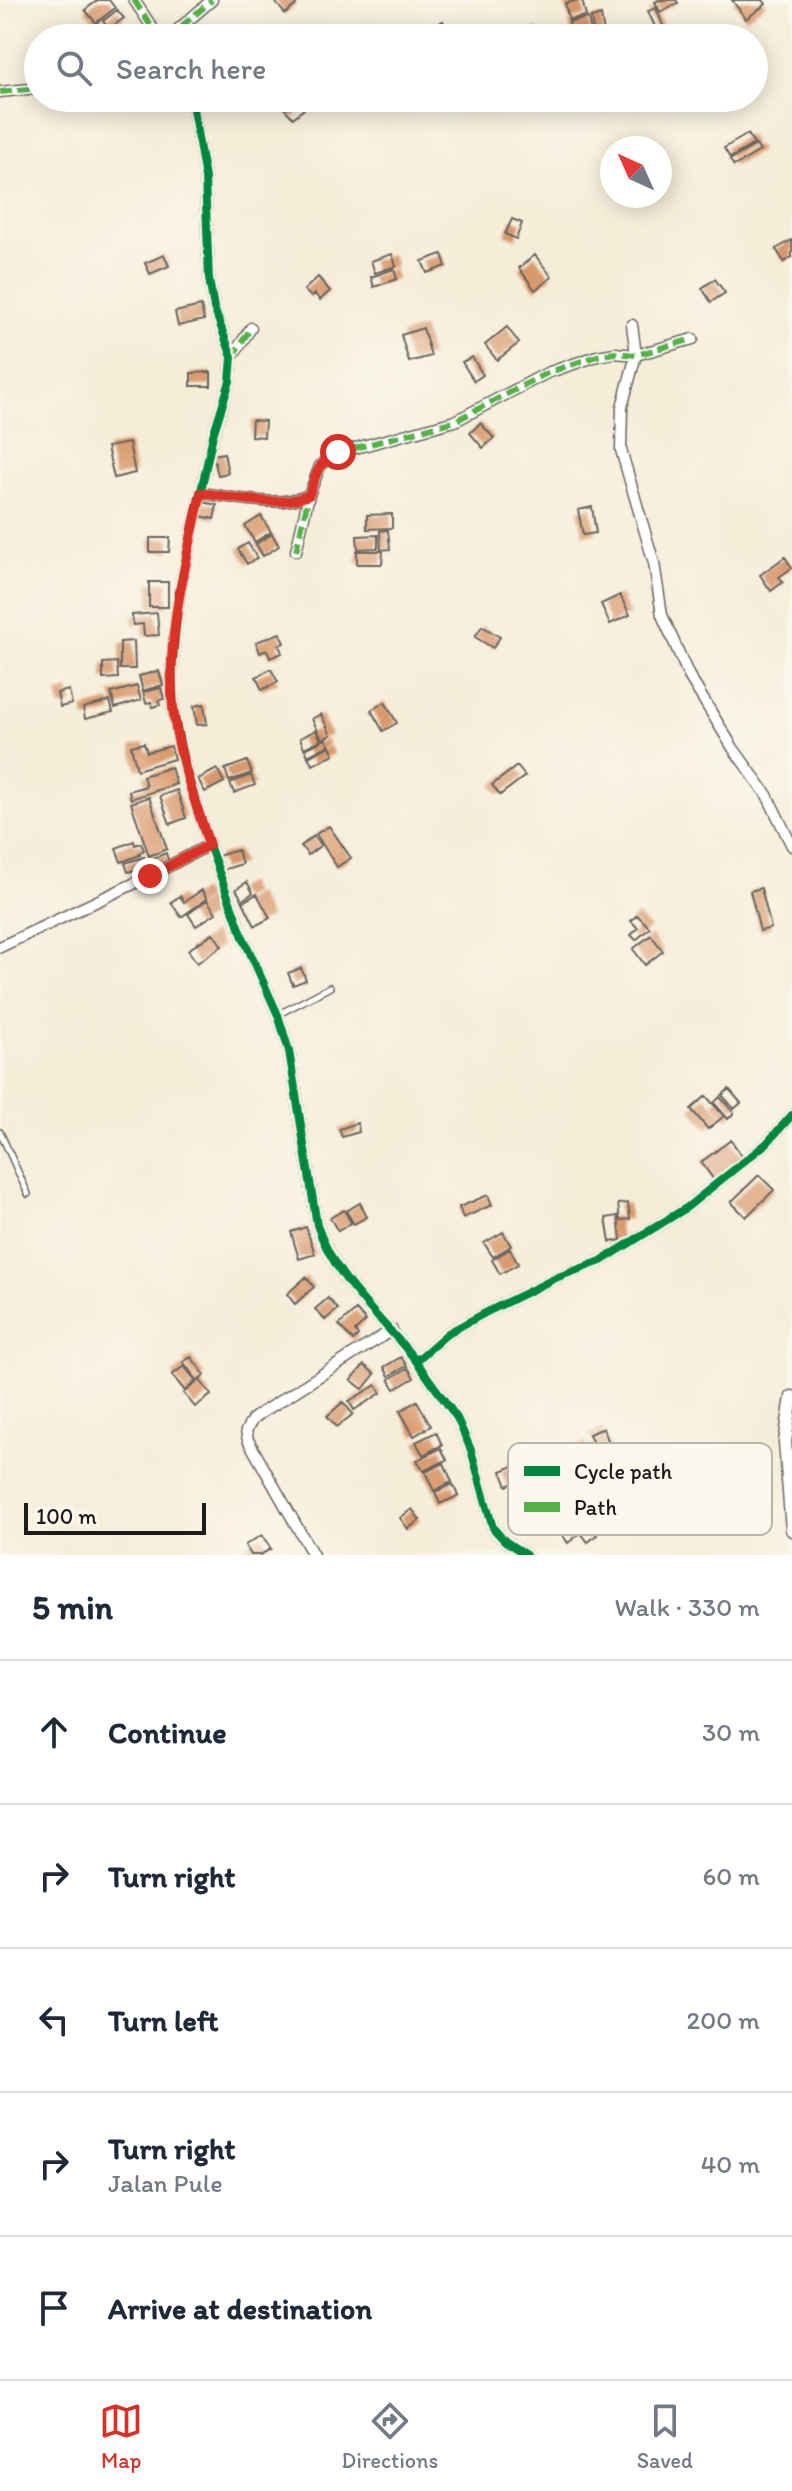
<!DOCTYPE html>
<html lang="en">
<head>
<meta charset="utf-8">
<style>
	:root { --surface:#fff; --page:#f2f2f3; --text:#1f2937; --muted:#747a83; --line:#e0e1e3; --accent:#d93025 }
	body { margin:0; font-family:Itim,sans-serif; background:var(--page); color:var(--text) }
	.compass { position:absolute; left:600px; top:136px; width:72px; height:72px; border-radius:50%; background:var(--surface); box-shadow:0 4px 20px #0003; rotate:315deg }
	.scale { position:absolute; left:24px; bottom:20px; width:182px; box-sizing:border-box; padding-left:8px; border:4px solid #1c1c1c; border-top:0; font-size:22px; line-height:28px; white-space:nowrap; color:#1c1c1c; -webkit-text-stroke:6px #fbf7ec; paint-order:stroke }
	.stop { position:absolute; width:24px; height:24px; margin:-18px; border:6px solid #d93025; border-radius:50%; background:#fff }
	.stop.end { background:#d93025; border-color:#fff; box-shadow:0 2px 8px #0008 }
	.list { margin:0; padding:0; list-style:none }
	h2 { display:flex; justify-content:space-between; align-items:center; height:104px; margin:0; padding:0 32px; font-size:34px }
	h2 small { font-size:26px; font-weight:400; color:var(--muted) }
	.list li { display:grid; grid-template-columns:52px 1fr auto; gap:24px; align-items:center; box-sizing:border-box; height:144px; padding:0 32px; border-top:2px solid var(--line) }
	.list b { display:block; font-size:30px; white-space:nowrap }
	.list p { margin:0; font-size:26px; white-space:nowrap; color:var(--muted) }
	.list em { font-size:26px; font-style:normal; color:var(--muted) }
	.icon { flex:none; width:44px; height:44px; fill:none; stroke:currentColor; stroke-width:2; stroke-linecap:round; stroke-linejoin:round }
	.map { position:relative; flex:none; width:792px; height:1555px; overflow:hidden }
	.search { position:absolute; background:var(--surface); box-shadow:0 4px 20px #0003; left:24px; right:24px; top:24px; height:88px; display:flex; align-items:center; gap:20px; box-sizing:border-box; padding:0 28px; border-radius:44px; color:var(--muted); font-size:30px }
	.sheet { height:824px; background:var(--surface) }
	nav { display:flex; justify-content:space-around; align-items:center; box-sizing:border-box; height:112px; border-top:2px solid var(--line); background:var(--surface); font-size:22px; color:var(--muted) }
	nav a { display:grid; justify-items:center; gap:4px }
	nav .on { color:var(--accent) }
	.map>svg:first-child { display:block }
</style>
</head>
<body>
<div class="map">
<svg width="792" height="1555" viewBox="0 0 792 1555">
	<rect width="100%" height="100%" fill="#fbf7ec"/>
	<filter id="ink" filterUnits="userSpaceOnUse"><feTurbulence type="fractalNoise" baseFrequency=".0125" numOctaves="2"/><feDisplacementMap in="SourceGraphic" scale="16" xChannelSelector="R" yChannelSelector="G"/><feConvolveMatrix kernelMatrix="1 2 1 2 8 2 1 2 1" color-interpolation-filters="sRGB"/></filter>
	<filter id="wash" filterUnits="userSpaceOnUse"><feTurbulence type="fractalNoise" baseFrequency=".006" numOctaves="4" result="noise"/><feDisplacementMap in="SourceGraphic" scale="32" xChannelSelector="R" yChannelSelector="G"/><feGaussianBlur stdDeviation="1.8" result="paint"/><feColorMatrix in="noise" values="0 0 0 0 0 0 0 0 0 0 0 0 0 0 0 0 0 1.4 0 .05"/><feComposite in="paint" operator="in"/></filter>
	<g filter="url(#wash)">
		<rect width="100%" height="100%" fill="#f5edd8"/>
		<g id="blocks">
			<path fill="#d9996c" d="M98,0H109L115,8L96,23L85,10Z
				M274,0H292L296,5L285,14Z
				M582,0L586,16L569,20L565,3Z
				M659,0H676L678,3L660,12L655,2Z
				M732,0H763L766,4L746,19Z
				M656,8L666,33L659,36L648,11Z
				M117,10L124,18L109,29L103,21Z
				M601,15L604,33L594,35L591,18Z
				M588,18L592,36L572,38L569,22Z
				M443,21L451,37L449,38H438L433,27Z
				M538,28L541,38H520L518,33Z
				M282,98H293L304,109L293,118L278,102Z
				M748,134L754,144L730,158L724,148Z
				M756,145L760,151L734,166L730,160Z
				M512,219L522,223L516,239L505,234Z
				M792,240V257L784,262L776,249Z
				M392,254L396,266L375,273L371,261Z
				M442,254L446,266L427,273L422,261Z
				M164,255L169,266L150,274L145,263Z
				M535,255L552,277L535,290L519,268Z
				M394,269L397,279L374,287L371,277Z
				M318,277L330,291L320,300L315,294L311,297L304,290Z
				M715,279L725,293L711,302L702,288Z
				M201,306L204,320L178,326L175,312Z
				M507,327L519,343L497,360L485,345Z
				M423,328L431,356L409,362L401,335Z
				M472,357L483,375L474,381L462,362Z
				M211,372V386H191V373Z
				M252,420L265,421L264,437L251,436Z
				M480,423L494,438L483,448L470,433Z
				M129,443L135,473L114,478L107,447Z
				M224,453L228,473L218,475L213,455Z
				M203,502L217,505L214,519L200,516Z
				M592,507L596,533L583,535L578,510Z
				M392,514V528L367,529V515Z
				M261,516L271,532L255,542L245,526Z
				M388,530L390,549L381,550L380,531Z
				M272,534L279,546L263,556L256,544Z
				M378,535V548L358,549L357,536Z
				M150,538H170L169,552H150Z
				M248,543L257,558L247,564L238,549Z
				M357,551H383L382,564H357Z
				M785,557L792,568L779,577L783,582L771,591L760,575Z
				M149,582H168V607H149Z
				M620,595L630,615L610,624L601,604Z
				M157,613L159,635L144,636L143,624L133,625L132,615Z
				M482,626L500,637L493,648L475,637Z
				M280,633L284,643L279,645L282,653L270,658L267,650L260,653L256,642Z
				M134,641L135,669H120V642Z
				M117,662L118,678L103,679V663Z
				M271,669L278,682L262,690L256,677Z
				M159,671L163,685L143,691L139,676Z
				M137,686L141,700L115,708L111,693Z
				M161,688L164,699L159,700L160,705L152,707L151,702L146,703L143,692Z
				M69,690L72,704L60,707L57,693Z
				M110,701L113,712L85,719L83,708Z
				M385,702L397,723L383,731L371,710Z
				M204,704L207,724L197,725L194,706Z
				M321,714L331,735L322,739L312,719Z
				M316,730L321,740L304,748L300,738Z
				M326,739L329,745L308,756L305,749Z
				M144,743L147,752L171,746L174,759L137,770L131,746Z
				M330,746L334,754L313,765L308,757Z
				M247,761L252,773L229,781L225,769Z
				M517,766L525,776L500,795L492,785Z
				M171,767L176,784L131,799L129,791L146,786L143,776Z
				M217,769L224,782L205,792L198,779Z
				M251,775L255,785L234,793L230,783Z
				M177,790L186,818L170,824L160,796Z
				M149,797L167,849L149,856L131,803Z
				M329,826L351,858L337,867L316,834Z
				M314,836L321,845L308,855L301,846Z
				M134,841L135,845L141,843L144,850L139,853L140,855L121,862L116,848Z
				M238,850L242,864L222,870L218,856Z
				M166,853L169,863L151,869L148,860Z
				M144,857L150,873L137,877L135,870L128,872L125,863Z
				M247,882L253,893L242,900L236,889Z
				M761,888L771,928L760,931L750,891Z
				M202,890L207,899L181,917L171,902L180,896L184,902Z
				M257,894L270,918L255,926L243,902Z
				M207,900L216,913L196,926L188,914Z
				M637,915L650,928L636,940L631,935L638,928L631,921Z
				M213,933L222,946L197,963L188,950Z
				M651,935L663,951L645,965L633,949Z
				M301,968L306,980L293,985L288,973Z
				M729,1089L741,1103L734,1109L722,1095Z
				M706,1096L724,1116L708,1129L691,1109Z
				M720,1097L734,1113L728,1119L714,1103Z
				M357,1123L359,1132L342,1137L339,1129Z
				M731,1140L743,1158L714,1180L701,1162Z
				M759,1175L774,1190L746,1217L731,1202Z
				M488,1195L492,1205L463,1218L459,1207Z
				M360,1203L367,1217L354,1224L346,1211Z
				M628,1203L630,1219L620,1220L618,1204Z
				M344,1210L351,1223L338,1231L330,1218Z
				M618,1216L621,1240L610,1242L606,1218Z
				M306,1227L315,1254L299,1259L291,1232Z
				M503,1232L511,1246L493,1257L484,1243Z
				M510,1249L518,1264L500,1274L492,1260Z
				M306,1277L314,1287L295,1304L287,1294Z
				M328,1298L338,1309L325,1320L315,1309Z
				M356,1310L366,1321L355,1331L358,1336L353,1341L339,1325Z
				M191,1357L205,1375L198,1381L183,1362Z
				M401,1357L407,1366L389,1376L384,1367Z
				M364,1365L375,1374L363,1389L351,1380Z
				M184,1366L196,1381L185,1391L172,1375Z
				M408,1368L414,1378L395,1389L389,1379Z
				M200,1380L211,1395L195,1407L183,1393Z
				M376,1385L381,1393L354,1410L349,1401Z
				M417,1401L431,1426L414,1436L400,1411Z
				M343,1402L353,1414L337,1427L327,1416Z
				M603,1428L613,1452L599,1458L589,1434Z
				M436,1432L442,1445L423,1455L416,1442Z
				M586,1442L599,1475L587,1479L575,1446Z
				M441,1448L447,1460L423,1471L417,1460Z
				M444,1463L452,1482L434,1491L425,1472Z
				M518,1464L524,1478L507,1486L501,1471Z
				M453,1484L458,1496L440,1504L435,1492Z
				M412,1509L420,1520L408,1529L400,1518Z
				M583,1517L597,1535L588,1542L574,1524Z
				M572,1524L579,1534L568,1543L561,1533Z
				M262,1535L271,1549L260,1555H251L245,1545Z"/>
		</g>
	</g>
	<g filter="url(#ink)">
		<use href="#blocks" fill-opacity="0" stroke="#68655e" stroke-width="2"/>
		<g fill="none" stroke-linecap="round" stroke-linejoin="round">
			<g stroke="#68655e" stroke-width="8">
				<path id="service" d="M279,1014L330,987
					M0,1132L28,1194"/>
			</g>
			<g stroke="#68655e" stroke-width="13">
				<path id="minor" d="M134,0L159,38
					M168,38L212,0
					M0,92L38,88
					M188,98L193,109L205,178L209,279L214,308L232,357L230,381L213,435L179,593L172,666L173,709L185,768L209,845L243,937L278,1015L289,1051L317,1225C336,1282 380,1315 416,1361
					M632,325L636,355L622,407L621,450L654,563L662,615L689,676L733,748L767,795L792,846
					M232,357L251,328
					M201,493C235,497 276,509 309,495L320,466L330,455L455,421L547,373L597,356L615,353L636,355L693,339
					M296,551L309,495
					M0,947L150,876L209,845
					M313,1555L248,1440L246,1431L252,1420L261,1413L392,1330
					M526,1555L505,1541L493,1528L471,1450L457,1418L416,1361L448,1333L487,1312L558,1277L601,1261L686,1208L767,1143L792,1115"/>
			</g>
			<g stroke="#68655e" stroke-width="15">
				<path id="tertiary" d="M792,1397L785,1442L792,1530"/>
			</g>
			<use href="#service" stroke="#fff" stroke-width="5"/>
			<use href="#minor" stroke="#fff" stroke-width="10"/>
			<use href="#tertiary" stroke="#fff" stroke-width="12"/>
			<path stroke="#55b145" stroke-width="6" stroke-dasharray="12 6" stroke-linecap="butt" d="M134,0L159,38
				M168,38L212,0
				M0,92L38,88
				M232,357L251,328
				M201,493C235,497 276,509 309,495L320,466L330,455L455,421L547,373L597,356L615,353L636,355L693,339
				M296,551L309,495"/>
			<g stroke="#fbf7ec" stroke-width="13">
				<path id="cycleway" d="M188,98L193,109L205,178L209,279L214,308L232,357L230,381L213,435L179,593L172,666L173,709L185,768L209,845L243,937L278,1015L289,1051L317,1225C336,1282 380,1315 416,1361
					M526,1555L505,1541L493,1528L471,1450L457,1418L416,1361L448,1333L487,1312L558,1277L601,1261L686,1208L767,1143L792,1115"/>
			</g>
			<use href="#cycleway" stroke="#00873e" stroke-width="8"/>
		</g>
	</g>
	<g fill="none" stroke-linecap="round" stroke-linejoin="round" filter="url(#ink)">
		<path stroke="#d93025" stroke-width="10" d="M150,876L209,845C195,800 177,753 173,707C166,635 186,562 201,493C235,497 276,509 309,495C315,477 319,459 338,452"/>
	</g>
	<rect x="508" y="1443" width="264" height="92" rx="12" fill="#fbf7ec" stroke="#b8b5ae" stroke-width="2"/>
	<rect x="524" y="1466" width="36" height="10" fill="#00873e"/>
	<rect x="524" y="1502" width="36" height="10" fill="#55b145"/>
	<g font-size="22" fill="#1c1c1c">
		<text x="574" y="1479">Cycle path</text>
		<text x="574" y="1515">Path</text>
	</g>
</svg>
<svg class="compass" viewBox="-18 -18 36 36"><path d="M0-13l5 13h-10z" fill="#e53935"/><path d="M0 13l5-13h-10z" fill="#747a83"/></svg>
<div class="scale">100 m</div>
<div class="stop" style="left:338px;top:452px"></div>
<div class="stop end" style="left:150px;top:876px"></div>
<div class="search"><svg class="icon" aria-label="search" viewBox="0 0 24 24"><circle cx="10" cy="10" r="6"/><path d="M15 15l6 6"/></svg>Search here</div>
</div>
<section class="sheet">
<h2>5 min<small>Walk · 330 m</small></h2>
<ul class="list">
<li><svg class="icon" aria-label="ahead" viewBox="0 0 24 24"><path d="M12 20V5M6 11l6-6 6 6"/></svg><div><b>Continue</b></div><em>30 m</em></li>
<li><svg class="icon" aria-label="right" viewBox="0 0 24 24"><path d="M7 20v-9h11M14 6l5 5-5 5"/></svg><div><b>Turn right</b></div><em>60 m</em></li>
<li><svg class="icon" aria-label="left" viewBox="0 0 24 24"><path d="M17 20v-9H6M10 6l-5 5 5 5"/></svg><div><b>Turn left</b></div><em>200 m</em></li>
<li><svg class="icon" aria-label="right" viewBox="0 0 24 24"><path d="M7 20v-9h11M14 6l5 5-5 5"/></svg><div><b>Turn right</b><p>Jalan Pule</p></div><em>40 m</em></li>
<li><svg class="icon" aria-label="arrive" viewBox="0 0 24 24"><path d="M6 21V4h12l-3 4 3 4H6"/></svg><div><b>Arrive at destination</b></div></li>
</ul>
</section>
<nav>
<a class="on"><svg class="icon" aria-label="map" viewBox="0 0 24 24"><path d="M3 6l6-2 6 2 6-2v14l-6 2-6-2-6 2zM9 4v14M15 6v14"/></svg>Map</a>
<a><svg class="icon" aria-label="directions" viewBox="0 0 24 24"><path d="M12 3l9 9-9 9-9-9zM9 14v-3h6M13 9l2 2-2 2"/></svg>Directions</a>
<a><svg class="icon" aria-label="saved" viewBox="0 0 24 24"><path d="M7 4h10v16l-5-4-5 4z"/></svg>Saved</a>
</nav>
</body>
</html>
